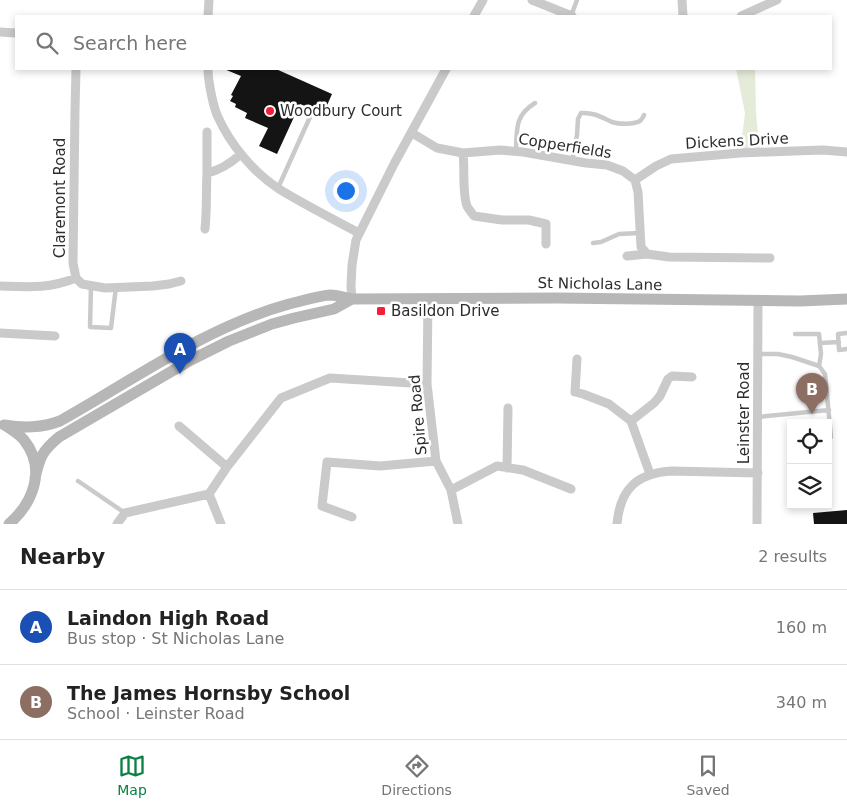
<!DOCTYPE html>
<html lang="en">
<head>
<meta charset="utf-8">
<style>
	:root { --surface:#fff; --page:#f6f6f6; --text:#222; --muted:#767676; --line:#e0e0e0; --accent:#0b8043 }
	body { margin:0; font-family:"DejaVu Sans",sans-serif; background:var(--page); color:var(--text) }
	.controls { position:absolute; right:15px; bottom:15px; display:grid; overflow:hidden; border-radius:0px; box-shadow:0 2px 8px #0003 }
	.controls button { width:45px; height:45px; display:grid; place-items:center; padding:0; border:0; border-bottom:1px solid var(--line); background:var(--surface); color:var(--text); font:25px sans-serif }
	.you { position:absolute; left:345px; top:190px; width:18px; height:18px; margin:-12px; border:4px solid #fff; border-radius:50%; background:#1a73e8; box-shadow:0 0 0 8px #1a73e833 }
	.badge { display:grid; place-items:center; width:32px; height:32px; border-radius:50%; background:var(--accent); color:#fff; font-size:16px; font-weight:700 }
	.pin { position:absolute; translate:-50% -41px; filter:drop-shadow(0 1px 2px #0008) }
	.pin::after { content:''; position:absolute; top:26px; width:18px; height:15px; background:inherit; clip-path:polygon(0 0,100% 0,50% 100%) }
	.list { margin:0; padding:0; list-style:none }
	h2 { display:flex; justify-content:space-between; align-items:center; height:65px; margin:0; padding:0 20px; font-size:21px }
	h2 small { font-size:16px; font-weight:400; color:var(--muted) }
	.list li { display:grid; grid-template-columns:32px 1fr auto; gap:15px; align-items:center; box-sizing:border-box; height:75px; padding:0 20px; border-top:1px solid var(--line) }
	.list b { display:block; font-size:19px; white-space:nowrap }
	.list p { margin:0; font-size:16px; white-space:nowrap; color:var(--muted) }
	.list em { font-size:16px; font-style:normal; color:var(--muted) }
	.icon { flex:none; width:28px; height:28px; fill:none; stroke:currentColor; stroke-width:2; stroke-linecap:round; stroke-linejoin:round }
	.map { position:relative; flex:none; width:847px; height:524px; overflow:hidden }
	.search { position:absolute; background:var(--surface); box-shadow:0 2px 8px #0003; left:15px; right:15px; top:15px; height:55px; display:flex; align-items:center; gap:12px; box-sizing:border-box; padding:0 18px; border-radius:0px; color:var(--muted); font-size:19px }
	.sheet { height:215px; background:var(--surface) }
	nav { display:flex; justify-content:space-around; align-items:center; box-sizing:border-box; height:70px; border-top:1px solid var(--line); background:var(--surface); font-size:14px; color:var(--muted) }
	nav a { display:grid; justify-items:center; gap:2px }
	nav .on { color:var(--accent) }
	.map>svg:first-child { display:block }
</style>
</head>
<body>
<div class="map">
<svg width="847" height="524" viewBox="0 0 847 524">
	<rect width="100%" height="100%" fill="#fff"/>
	<path fill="#e4ecd9" d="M736,69H755L756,113L760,153H740L745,113Z"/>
	<path fill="#141414" d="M224,69H276L332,94L325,110L321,108L320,112L300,104L277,154L259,146L268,128L245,118L247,113L235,107L236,104L230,101L233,96L231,95L241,76Z
		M847,510V524H814L813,513Z"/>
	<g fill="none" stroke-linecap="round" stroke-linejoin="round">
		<path stroke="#cacaca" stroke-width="4.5" d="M571,16L577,0
			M516,152C517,130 514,116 535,103
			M572,161L577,135L578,119L581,113C593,112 601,117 612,122C618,124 633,125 640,121C642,119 643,118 644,115
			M278,188L310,117
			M593,243L601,242L619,234L639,233
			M91,286L90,327L111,328L116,287
			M847,333L838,334L839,350L847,349
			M795,334H819L821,354L819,366
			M820,343L839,342
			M758,354H778L792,357L819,366L825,374L831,437
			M758,417L829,410
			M78,481L125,513"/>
		<path stroke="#cacaca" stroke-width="9" d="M532,0L572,16
			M682,0L683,16
			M208,16L209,0
			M474,16L483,0
			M741,16L777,0
			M0,32L16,33
			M76,69L75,110L73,263L76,278L82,284L105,288L153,286L169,284L181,281
			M208,69C208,80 213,107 218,117C230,144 254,173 279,189C305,205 333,219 359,233
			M207,132V173C221,170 231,163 241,154
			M412,133L437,148L463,153L500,150L523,152L586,163L607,165L623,171L635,180L638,192L641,247L647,254L669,257L770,258
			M463,153C465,169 462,192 467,206C469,210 472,213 474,216L502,220H529L546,224V244
			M635,180L656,166L671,159L740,153L794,151L823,150L847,152
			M205,229C207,211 206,191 207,173
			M627,256L647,254
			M0,286C28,287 48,289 76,278
			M352,299L351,286L352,265L356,240L394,164L446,69
			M428,299L427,384L436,461L451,490L458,524
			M0,333L55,336
			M577,359L575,392L583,394L609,404L631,421L650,474
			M631,421L654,403L660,396L668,379L672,376L692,377
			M179,426L227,467
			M507,468L508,408
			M451,490L497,466L523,470L571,489
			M352,517L322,506L327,462L380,466L436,461
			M117,524L125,513L209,494
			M221,524L209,494L227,467L281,398L330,378L427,384
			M617,524C620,489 637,473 672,471L758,473
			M757,524L758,301"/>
		<path stroke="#b7b7b7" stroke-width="11" d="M4,425C24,428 41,428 60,421C135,379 206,327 289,304C302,301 317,296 330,295C337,295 345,298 352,299L557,298L800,301L847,299
			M6,426C12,430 19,434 24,440C47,469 33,503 9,524
			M35,478C40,457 42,451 59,437L191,360L229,341L272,324L294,318L334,309L352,299"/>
	</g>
	<g fill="#f61d3a" stroke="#fff" stroke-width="2">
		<circle cx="270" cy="111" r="5"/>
		<rect x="376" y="306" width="10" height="10" rx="2.5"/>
	</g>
	<g text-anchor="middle" stroke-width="5" stroke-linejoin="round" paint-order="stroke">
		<g font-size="15" fill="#2d2d2d" stroke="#fff" text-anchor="start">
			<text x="280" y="116">Woodbury Court</text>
			<text x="391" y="316">Basildon Drive</text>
		</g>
		<g font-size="15" fill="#2d2d2d" stroke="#fff">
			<text transform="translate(737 141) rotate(-3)" y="5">Dickens Drive</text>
			<text transform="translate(565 146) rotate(9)" y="5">Copperfields</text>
			<text transform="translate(60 198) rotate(-90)" y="5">Claremont Road</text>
			<text transform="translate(600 284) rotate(1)" y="5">St Nicholas Lane</text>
			<text transform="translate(744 413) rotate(-90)" y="5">Leinster Road</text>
			<text transform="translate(418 415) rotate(-95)" y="5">Spire Road</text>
		</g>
	</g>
</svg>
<div class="controls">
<button><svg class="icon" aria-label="locate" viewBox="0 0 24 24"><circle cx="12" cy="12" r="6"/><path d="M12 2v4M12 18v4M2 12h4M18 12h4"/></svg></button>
<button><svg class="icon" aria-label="layers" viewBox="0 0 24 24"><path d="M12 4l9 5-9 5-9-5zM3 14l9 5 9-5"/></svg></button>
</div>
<div class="you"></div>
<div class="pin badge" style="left:180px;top:374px;background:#1a4fb4">A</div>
<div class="pin badge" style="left:812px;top:414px;background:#8d6e63">B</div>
<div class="search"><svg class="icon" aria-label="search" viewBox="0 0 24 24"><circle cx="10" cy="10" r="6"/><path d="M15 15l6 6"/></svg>Search here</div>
</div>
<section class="sheet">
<h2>Nearby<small>2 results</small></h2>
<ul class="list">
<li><span class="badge" style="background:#1a4fb4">A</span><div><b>Laindon High Road</b><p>Bus stop · St Nicholas Lane</p></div><em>160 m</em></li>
<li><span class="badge" style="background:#8d6e63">B</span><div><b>The James Hornsby School</b><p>School · Leinster Road</p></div><em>340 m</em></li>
</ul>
</section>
<nav>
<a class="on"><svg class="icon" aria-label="map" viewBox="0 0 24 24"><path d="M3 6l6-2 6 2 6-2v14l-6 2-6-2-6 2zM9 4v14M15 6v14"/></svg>Map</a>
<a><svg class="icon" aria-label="directions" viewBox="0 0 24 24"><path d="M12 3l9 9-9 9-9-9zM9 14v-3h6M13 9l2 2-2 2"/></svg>Directions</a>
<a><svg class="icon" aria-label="saved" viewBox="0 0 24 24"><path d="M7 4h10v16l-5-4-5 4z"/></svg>Saved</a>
</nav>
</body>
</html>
